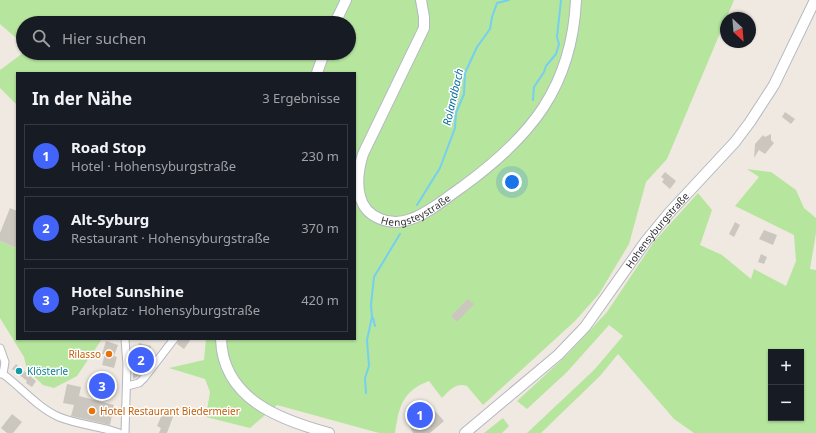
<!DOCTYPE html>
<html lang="de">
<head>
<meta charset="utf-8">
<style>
	:root { --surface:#171b24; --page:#242831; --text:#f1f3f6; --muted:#9ea1a6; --line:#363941; --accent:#4264fb }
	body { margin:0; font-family:"Noto Sans",sans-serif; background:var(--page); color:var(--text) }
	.controls { position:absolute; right:12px; bottom:12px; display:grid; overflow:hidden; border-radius:0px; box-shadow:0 1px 3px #0004 }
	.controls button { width:36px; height:36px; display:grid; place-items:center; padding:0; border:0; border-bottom:1px solid var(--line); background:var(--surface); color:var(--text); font:20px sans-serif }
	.compass { position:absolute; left:720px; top:12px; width:36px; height:36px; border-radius:50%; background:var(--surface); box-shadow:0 1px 3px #0004; rotate:154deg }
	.you { position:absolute; left:512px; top:182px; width:14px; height:14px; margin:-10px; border:3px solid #fff; border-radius:50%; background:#1a73e8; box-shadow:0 0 0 6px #1a73e833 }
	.badge { display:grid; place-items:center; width:26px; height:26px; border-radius:50%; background:var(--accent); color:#fff; font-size:13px; font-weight:700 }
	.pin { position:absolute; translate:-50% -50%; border:2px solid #fff; box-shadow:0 1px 4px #0006 }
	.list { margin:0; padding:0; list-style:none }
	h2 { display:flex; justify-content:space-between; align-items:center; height:52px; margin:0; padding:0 16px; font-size:17px }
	h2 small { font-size:13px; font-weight:400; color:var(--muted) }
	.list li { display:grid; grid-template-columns:26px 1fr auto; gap:12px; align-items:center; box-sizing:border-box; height:64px; margin:0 8px 8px; padding:0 8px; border:1px solid var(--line); border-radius:0px }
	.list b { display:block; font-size:15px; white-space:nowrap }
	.list p { margin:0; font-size:13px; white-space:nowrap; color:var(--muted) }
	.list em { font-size:13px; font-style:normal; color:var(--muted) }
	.icon { flex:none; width:22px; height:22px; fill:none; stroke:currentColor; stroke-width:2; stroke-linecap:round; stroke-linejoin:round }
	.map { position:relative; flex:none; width:816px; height:433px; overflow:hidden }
	.search { position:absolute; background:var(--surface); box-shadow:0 1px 3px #0004; left:16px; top:16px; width:340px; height:44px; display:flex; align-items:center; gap:10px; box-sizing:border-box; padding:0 14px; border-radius:22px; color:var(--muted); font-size:15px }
	.panel { position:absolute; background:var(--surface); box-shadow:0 1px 3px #0004; left:16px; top:72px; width:340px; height:268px; border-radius:0px }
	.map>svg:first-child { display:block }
</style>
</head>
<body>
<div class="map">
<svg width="816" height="433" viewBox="0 0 816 433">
	<rect width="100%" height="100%" fill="#efe9e1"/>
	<path fill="#b6e59e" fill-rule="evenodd" d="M0,0H734L667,159L646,182L629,244L599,294L575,321L483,405L467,386C456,382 449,391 442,398L429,381C402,391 399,407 395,433H379L277,405L250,428L206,417L210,392L205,379L169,368L204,360L206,339H355V73H17V105L0,88V70L23,53H349V23H23V44L0,24Z
		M747,169L771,172L796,190L804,208L816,218V233L810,269L816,270V433H694L674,419L618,354L600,376L541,433H527L594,370L623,336L609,325L567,372L527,409L517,401L568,354L607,312L653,243L698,193L712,210L700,245L722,255L751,279L754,269L786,286L796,261L794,235L735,206L759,177ZM771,352H801V418H771Z
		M0,241L17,248V339H102L77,376L54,388L43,385L27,370L24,357L0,318Z
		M503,418L509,426L502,433H484Z"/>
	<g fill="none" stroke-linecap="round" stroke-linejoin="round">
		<path stroke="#75cff0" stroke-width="2" d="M533,100L534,87L544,72L546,66L556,54L559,44L557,37L561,0
			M417,205L440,168L455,128L456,113L464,94L465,73L477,47L490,29L492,17L497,3L509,0
			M373,318L375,326
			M366,393L365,378L369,366L367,340L372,317L371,305L374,277L400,234"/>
	</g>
	<path fill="#cbc7bf" d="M785,112L795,119L791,124L782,117Z
		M771,134V140L774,143L765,154L759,150L754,158L755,144L763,135L765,137Z
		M665,172L676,181L670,189L662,182L664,179L661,177Z
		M10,208L17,211V248L0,241V233Z
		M735,222L740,225L734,237L729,234Z
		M764,230L777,235L773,245L759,239Z
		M761,254L767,257L764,264L758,262Z
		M468,299L474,304L457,322L451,316Z
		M179,339H191L184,349L177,344Z
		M106,341L118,345L114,356L117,357L114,368L102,365L105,354H102Z
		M139,343L151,346L149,356L151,357L150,362L140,375L133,379V365Z
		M16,364L36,381L32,387L26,383L27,381L12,369Z
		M67,384L81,387L79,396L114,405L110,425L71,416L74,405L63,403Z
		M420,401L433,413L435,411L444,421L430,433H413L405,417Z
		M164,410L174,414L167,433H159L161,428L157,426Z
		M12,414L22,422L13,433H7L1,428Z"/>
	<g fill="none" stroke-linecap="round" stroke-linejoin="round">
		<g stroke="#b4b7c1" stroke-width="9">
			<path id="minor" d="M0,348L5,362L3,374
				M0,374H3C22,388 38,408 59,417C79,425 100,426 119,433
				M127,386L139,383L144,378L174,339
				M125,433L127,365L125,339"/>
		</g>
		<g stroke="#b4b7c1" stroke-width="12">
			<g id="secondary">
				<path id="s1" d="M421,0L424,17V28L363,154C359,167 356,181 360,196C365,218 391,227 411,219C429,213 446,198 462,187C531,137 572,87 576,0"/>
				<path d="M335,23L346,0"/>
				<path d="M317,73L324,53"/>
				<path d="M221,339C223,399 280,420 329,433"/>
				<path id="s2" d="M465,433L558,355L585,327L646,241L669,213L735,142L750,122L774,85L815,0"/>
			</g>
		</g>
		<use href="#minor" stroke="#fff" stroke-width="7"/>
		<use href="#secondary" stroke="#fff" stroke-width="10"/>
	</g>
	<g fill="#e8710a" stroke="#fff" stroke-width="1.5">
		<circle cx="109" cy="354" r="4"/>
		<circle cx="92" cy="411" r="4"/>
	</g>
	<circle fill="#0f9aa8" stroke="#fff" stroke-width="1.5" cx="19" cy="371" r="4"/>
	<g text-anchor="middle" stroke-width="3" stroke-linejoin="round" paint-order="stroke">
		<g font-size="10" fill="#2e2e2e" stroke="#fff">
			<text dy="4" stroke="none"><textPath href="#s1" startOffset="281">Hengsteystraße</textPath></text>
			<text dy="4" stroke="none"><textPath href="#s2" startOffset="281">Hohensyburgstraße</textPath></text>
		</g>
		<g font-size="10" fill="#c56008" stroke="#fff" text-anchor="end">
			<text x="101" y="358">Rilasso</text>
			<text x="100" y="415" text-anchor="start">Hotel Restaurant Biedermeier</text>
		</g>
		<g font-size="10" fill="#0d838f" stroke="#fff" text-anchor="start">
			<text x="27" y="375">Klösterle</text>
		</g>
		<g font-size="11" font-style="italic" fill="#0d6fa3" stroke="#fff">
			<text transform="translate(453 97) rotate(-77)" y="4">Rolandbach</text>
		</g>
	</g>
</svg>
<div class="controls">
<button>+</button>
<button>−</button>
</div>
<svg class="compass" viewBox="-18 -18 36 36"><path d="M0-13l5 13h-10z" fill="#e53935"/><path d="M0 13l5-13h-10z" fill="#9ea1a6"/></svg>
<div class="you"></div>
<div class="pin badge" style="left:420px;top:415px">1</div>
<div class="pin badge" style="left:141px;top:360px">2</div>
<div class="pin badge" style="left:102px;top:386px">3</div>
<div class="search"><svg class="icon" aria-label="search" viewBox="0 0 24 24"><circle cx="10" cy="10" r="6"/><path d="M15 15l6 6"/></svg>Hier suchen</div>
<section class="panel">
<h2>In der Nähe<small>3 Ergebnisse</small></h2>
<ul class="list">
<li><span class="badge">1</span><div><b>Road Stop</b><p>Hotel · Hohensyburgstraße</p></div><em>230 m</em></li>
<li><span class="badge">2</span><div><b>Alt-Syburg</b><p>Restaurant · Hohensyburgstraße</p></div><em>370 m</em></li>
<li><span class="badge">3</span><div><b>Hotel Sunshine</b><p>Parkplatz · Hohensyburgstraße</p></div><em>420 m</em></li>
</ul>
</section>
</div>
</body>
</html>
